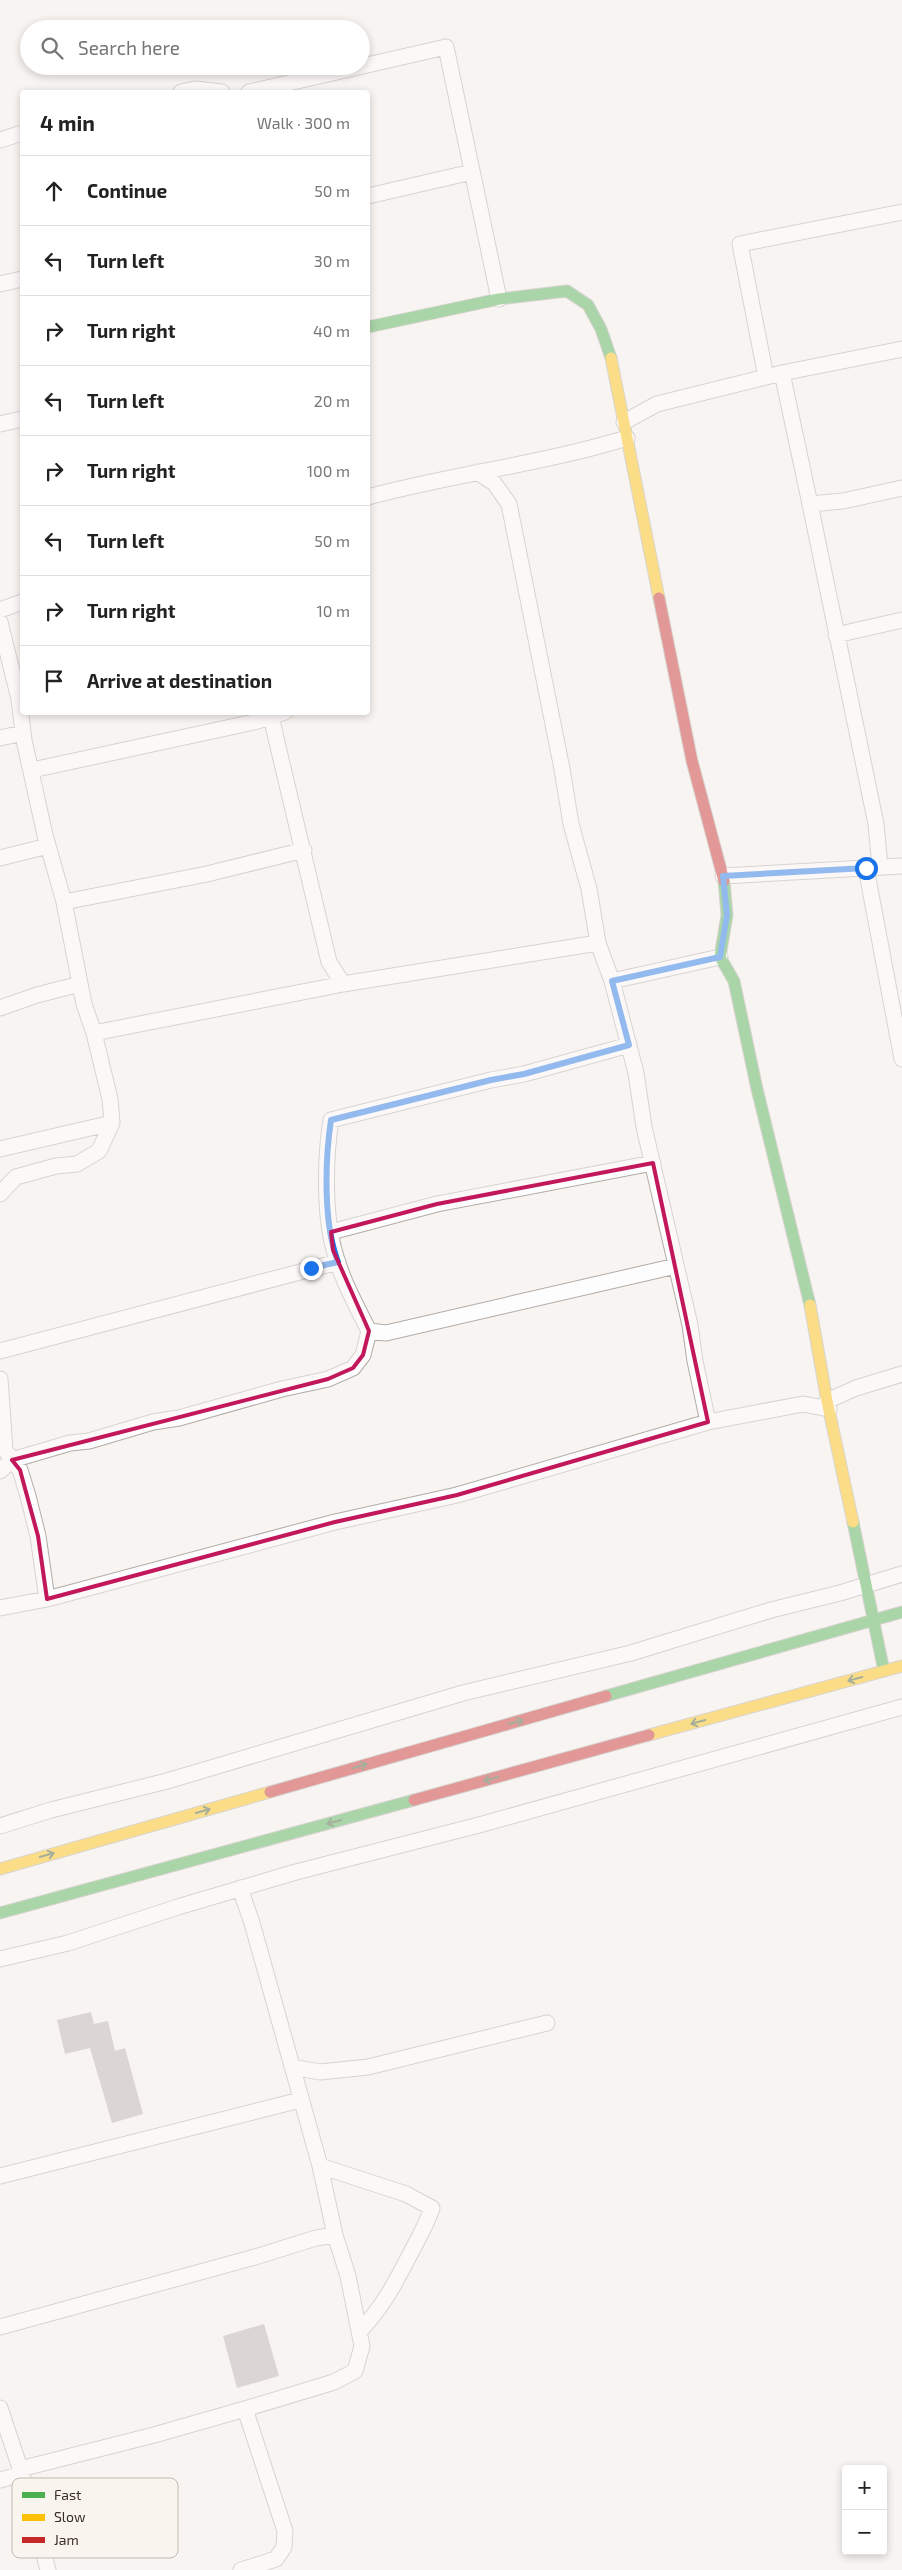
<!DOCTYPE html>
<html lang="en">
<head>
<meta charset="utf-8">
<style>
	:root { --surface:#fff; --page:#f6f6f6; --text:#222; --muted:#767676; --line:#e0e0e0 }
	body { margin:0; font-family:"Exo 2",sans-serif; background:var(--page); color:var(--text) }
	.controls { position:absolute; right:15px; bottom:15px; display:grid; overflow:hidden; border-radius:5px; box-shadow:0 2px 8px #0003 }
	.controls button { width:45px; height:45px; display:grid; place-items:center; padding:0; border:0; border-bottom:1px solid var(--line); background:var(--surface); color:var(--text); font:25px sans-serif }
	.stop { position:absolute; width:15px; height:15px; margin:-11px; border:4px solid #1a73e8; border-radius:50%; background:#fff }
	.stop.end { background:#1a73e8; border-color:#fff; box-shadow:0 1px 5px #0008 }
	.list { margin:0; padding:0; list-style:none }
	h2 { display:flex; justify-content:space-between; align-items:center; height:65px; margin:0; padding:0 20px; font-size:21px }
	h2 small { font-size:16px; font-weight:400; color:var(--muted) }
	.list li { display:grid; grid-template-columns:32px 1fr auto; gap:15px; align-items:center; box-sizing:border-box; height:70px; padding:0 20px; border-top:1px solid var(--line) }
	.list b { display:block; font-size:19px; white-space:nowrap }
	.list em { font-size:16px; font-style:normal; color:var(--muted) }
	.icon { flex:none; width:28px; height:28px; fill:none; stroke:currentColor; stroke-width:2; stroke-linecap:round; stroke-linejoin:round }
	.map { position:relative; flex:none; width:902px; height:2570px; overflow:hidden }
	.search { position:absolute; background:var(--surface); box-shadow:0 2px 8px #0003; left:20px; top:20px; width:350px; height:55px; display:flex; align-items:center; gap:12px; box-sizing:border-box; padding:0 18px; border-radius:28px; color:var(--muted); font-size:19px }
	.panel { position:absolute; background:var(--surface); box-shadow:0 2px 8px #0003; left:20px; top:90px; width:350px; height:625px; border-radius:5px }
	.map>svg:first-child { display:block }
</style>
</head>
<body>
<div class="map">
<svg width="902" height="2570" viewBox="0 0 902 2570">
	<rect width="100%" height="100%" fill="#f7f4f2"/>
	<path fill="#b8b0ad" d="M91,2012L94,2024L108,2021L115,2051L125,2048L143,2114L112,2123L90,2048L65,2054L57,2020Z
		M264,2324L279,2376L237,2388L223,2336Z"/>
	<g fill="none" stroke-linecap="round" stroke-linejoin="round">
		<g stroke="#b2aca7" stroke-width="17">
			<path id="street" d="M181,92L195,89L222,92
				M249,92L446,47L499,299
				M0,140L22,133
				M368,196L472,172
				M0,284L22,279
				M782,373L810,504L843,501L902,488
				M766,377L740,244L902,212
				M624,422L657,404L782,373L902,349
				M0,424L22,419
				M477,472L494,483L509,504L562,769L571,824L589,889L598,943L612,981L636,1073L644,1127L690,1325L695,1361L708,1422
				M368,497C453,474 542,464 627,438
				M810,504L876,824L880,867
				M0,610L22,602
				M0,622L19,699L24,740L45,835L64,902L84,1004L94,1033L110,1099L112,1123L0,1149
				M836,635L902,620
				M271,717L329,962L343,984
				M0,738L23,733
				M32,770L254,722L285,712
				M0,858L48,846
				M866,868L902,1059
				M723,876L902,866
				M64,902L207,874L304,850
				M612,981L720,957
				M0,1008L37,995L80,984
				M94,1033L343,984L598,943
				M629,1045L524,1074L491,1080L331,1120C325,1157 324,1213 334,1250C341,1278 356,1305 369,1331L386,1333L676,1266
				M0,1194L16,1177L56,1166L77,1164L99,1151L112,1123
				M331,1232L437,1204L653,1163
				M0,1351L338,1262
				M0,1379L5,1450L20,1470L28,1496L38,1536L47,1599
				M827,1401L856,1388L902,1374
				M0,1471L12,1460L70,1443L89,1441L153,1422L179,1418L282,1389L328,1379L353,1368L363,1355L369,1331
				M0,1608L47,1599L335,1522L457,1495L708,1422L803,1404L829,1409
				M0,1826L51,1810L167,1781L463,1693L631,1653L771,1610L840,1593L902,1574
				M240,1888L252,1923L320,2166L335,2235L348,2276L362,2346L355,2371L334,2382L245,2409
				M0,1959L68,1943L181,1906L296,1872L479,1825L902,1707
				M292,2067L320,2072L368,2067L547,2023
				M320,2166L406,2194L432,2208C428,2221 422,2231 416,2243C398,2277 386,2304 359,2332
				M0,2176L300,2100
				M0,2327L255,2257L316,2238L335,2235
				M0,2408L22,2474L48,2570
				M20,2469L154,2435L245,2409L285,2531L284,2547L276,2559L241,2570
				M0,2480L22,2474"/>
		</g>
		<g stroke="#b2aca7" stroke-width="13">
			<path id="fast" d="M368,327L499,299L567,291L588,305L601,329L611,358
				M724,881L727,915L720,957L734,981L757,1089L810,1305
				M853,1522L884,1671
				M606,1696L902,1612
				M0,1913L414,1800"/>
		</g>
		<g stroke="#b2aca7" stroke-width="13">
			<path id="slow" d="M611,358L659,598
				M810,1305L827,1401L853,1522
				M649,1735L902,1666
				M0,1869L270,1792"/>
		</g>
		<g stroke="#b2aca7" stroke-width="13">
			<path id="jam" d="M659,598L692,761L724,881
				M270,1792L606,1696
				M414,1800L649,1735"/>
		</g>
		<use href="#street" stroke="#fefdfd" stroke-width="15"/>
		<use href="#fast" stroke="#4caf50" stroke-width="11"/>
		<use href="#slow" stroke="#ffc107" stroke-width="11"/>
		<use href="#jam" stroke="#c62828" stroke-width="11"/>
	</g>
	<defs><path id="oneway-shaft" d="M-6 0H5M1.5-3L5.5 0L1.5 3" fill="none" stroke-width="1.6" stroke-linecap="round" stroke-linejoin="round" transform="scale(1.25)"/></defs>
	<g stroke="#405b34">
		<use href="#oneway-shaft" transform="translate(855 1679) rotate(165)"/>
		<use href="#oneway-shaft" transform="translate(516 1722) rotate(-16)"/>
		<use href="#oneway-shaft" transform="translate(698 1722) rotate(165)"/>
		<use href="#oneway-shaft" transform="translate(360 1766) rotate(-16)"/>
		<use href="#oneway-shaft" transform="translate(491 1779) rotate(165)"/>
		<use href="#oneway-shaft" transform="translate(203 1811) rotate(-16)"/>
		<use href="#oneway-shaft" transform="translate(334 1822) rotate(165)"/>
		<use href="#oneway-shaft" transform="translate(47 1855) rotate(-16)"/>
	</g>
	<g fill="none" stroke-linecap="round" stroke-linejoin="round">
		<path stroke="#1a73e8" stroke-width="6" d="M311,1268L338,1262C323,1223 325,1160 331,1120L491,1080L524,1074L629,1045L612,981L720,957L727,915L723,876L866,868"/>
	</g>
	<path d="M0 0H902V2570H0ZM653,1163L708,1422L457,1495L335,1522L47,1599L38,1536L20,1470L12,1460L328,1379L353,1368L363,1355L369,1331L333,1250L331,1232L437,1204Z" fill="#f7f4f2" fill-opacity=".55" fill-rule="evenodd"/>
	<path fill="none" stroke="#c2185b" stroke-width="4" stroke-linejoin="round" d="M653,1163L708,1422L457,1495L335,1522L47,1599L38,1536L20,1470L12,1460L328,1379L353,1368L363,1355L369,1331L333,1250L331,1232L437,1204Z"/>
	<rect x="12" y="2478" width="166" height="80" rx="8" fill="#faf4ef" stroke="#c0b9b2" stroke-width="1"/>
	<rect x="22" y="2492" width="23" height="6" fill="#4caf50"/>
	<rect x="22" y="2514" width="23" height="7" fill="#ffc107"/>
	<rect x="22" y="2537" width="23" height="6" fill="#c62828"/>
	<g font-size="14" fill="#3a2e25">
		<text x="54" y="2500">Fast</text>
		<text x="54" y="2522">Slow</text>
		<text x="54" y="2545">Jam</text>
	</g>
</svg>
<div class="controls">
<button>+</button>
<button>−</button>
</div>
<div class="stop" style="left:866px;top:868px"></div>
<div class="stop end" style="left:311px;top:1268px"></div>
<div class="search"><svg class="icon" aria-label="search" viewBox="0 0 24 24"><circle cx="10" cy="10" r="6"/><path d="M15 15l6 6"/></svg>Search here</div>
<section class="panel">
<h2>4 min<small>Walk · 300 m</small></h2>
<ul class="list">
<li><svg class="icon" aria-label="ahead" viewBox="0 0 24 24"><path d="M12 20V5M6 11l6-6 6 6"/></svg><div><b>Continue</b></div><em>50 m</em></li>
<li><svg class="icon" aria-label="left" viewBox="0 0 24 24"><path d="M17 20v-9H6M10 6l-5 5 5 5"/></svg><div><b>Turn left</b></div><em>30 m</em></li>
<li><svg class="icon" aria-label="right" viewBox="0 0 24 24"><path d="M7 20v-9h11M14 6l5 5-5 5"/></svg><div><b>Turn right</b></div><em>40 m</em></li>
<li><svg class="icon" aria-label="left" viewBox="0 0 24 24"><path d="M17 20v-9H6M10 6l-5 5 5 5"/></svg><div><b>Turn left</b></div><em>20 m</em></li>
<li><svg class="icon" aria-label="right" viewBox="0 0 24 24"><path d="M7 20v-9h11M14 6l5 5-5 5"/></svg><div><b>Turn right</b></div><em>100 m</em></li>
<li><svg class="icon" aria-label="left" viewBox="0 0 24 24"><path d="M17 20v-9H6M10 6l-5 5 5 5"/></svg><div><b>Turn left</b></div><em>50 m</em></li>
<li><svg class="icon" aria-label="right" viewBox="0 0 24 24"><path d="M7 20v-9h11M14 6l5 5-5 5"/></svg><div><b>Turn right</b></div><em>10 m</em></li>
<li><svg class="icon" aria-label="arrive" viewBox="0 0 24 24"><path d="M6 21V4h12l-3 4 3 4H6"/></svg><div><b>Arrive at destination</b></div></li>
</ul>
</section>
</div>
</body>
</html>
